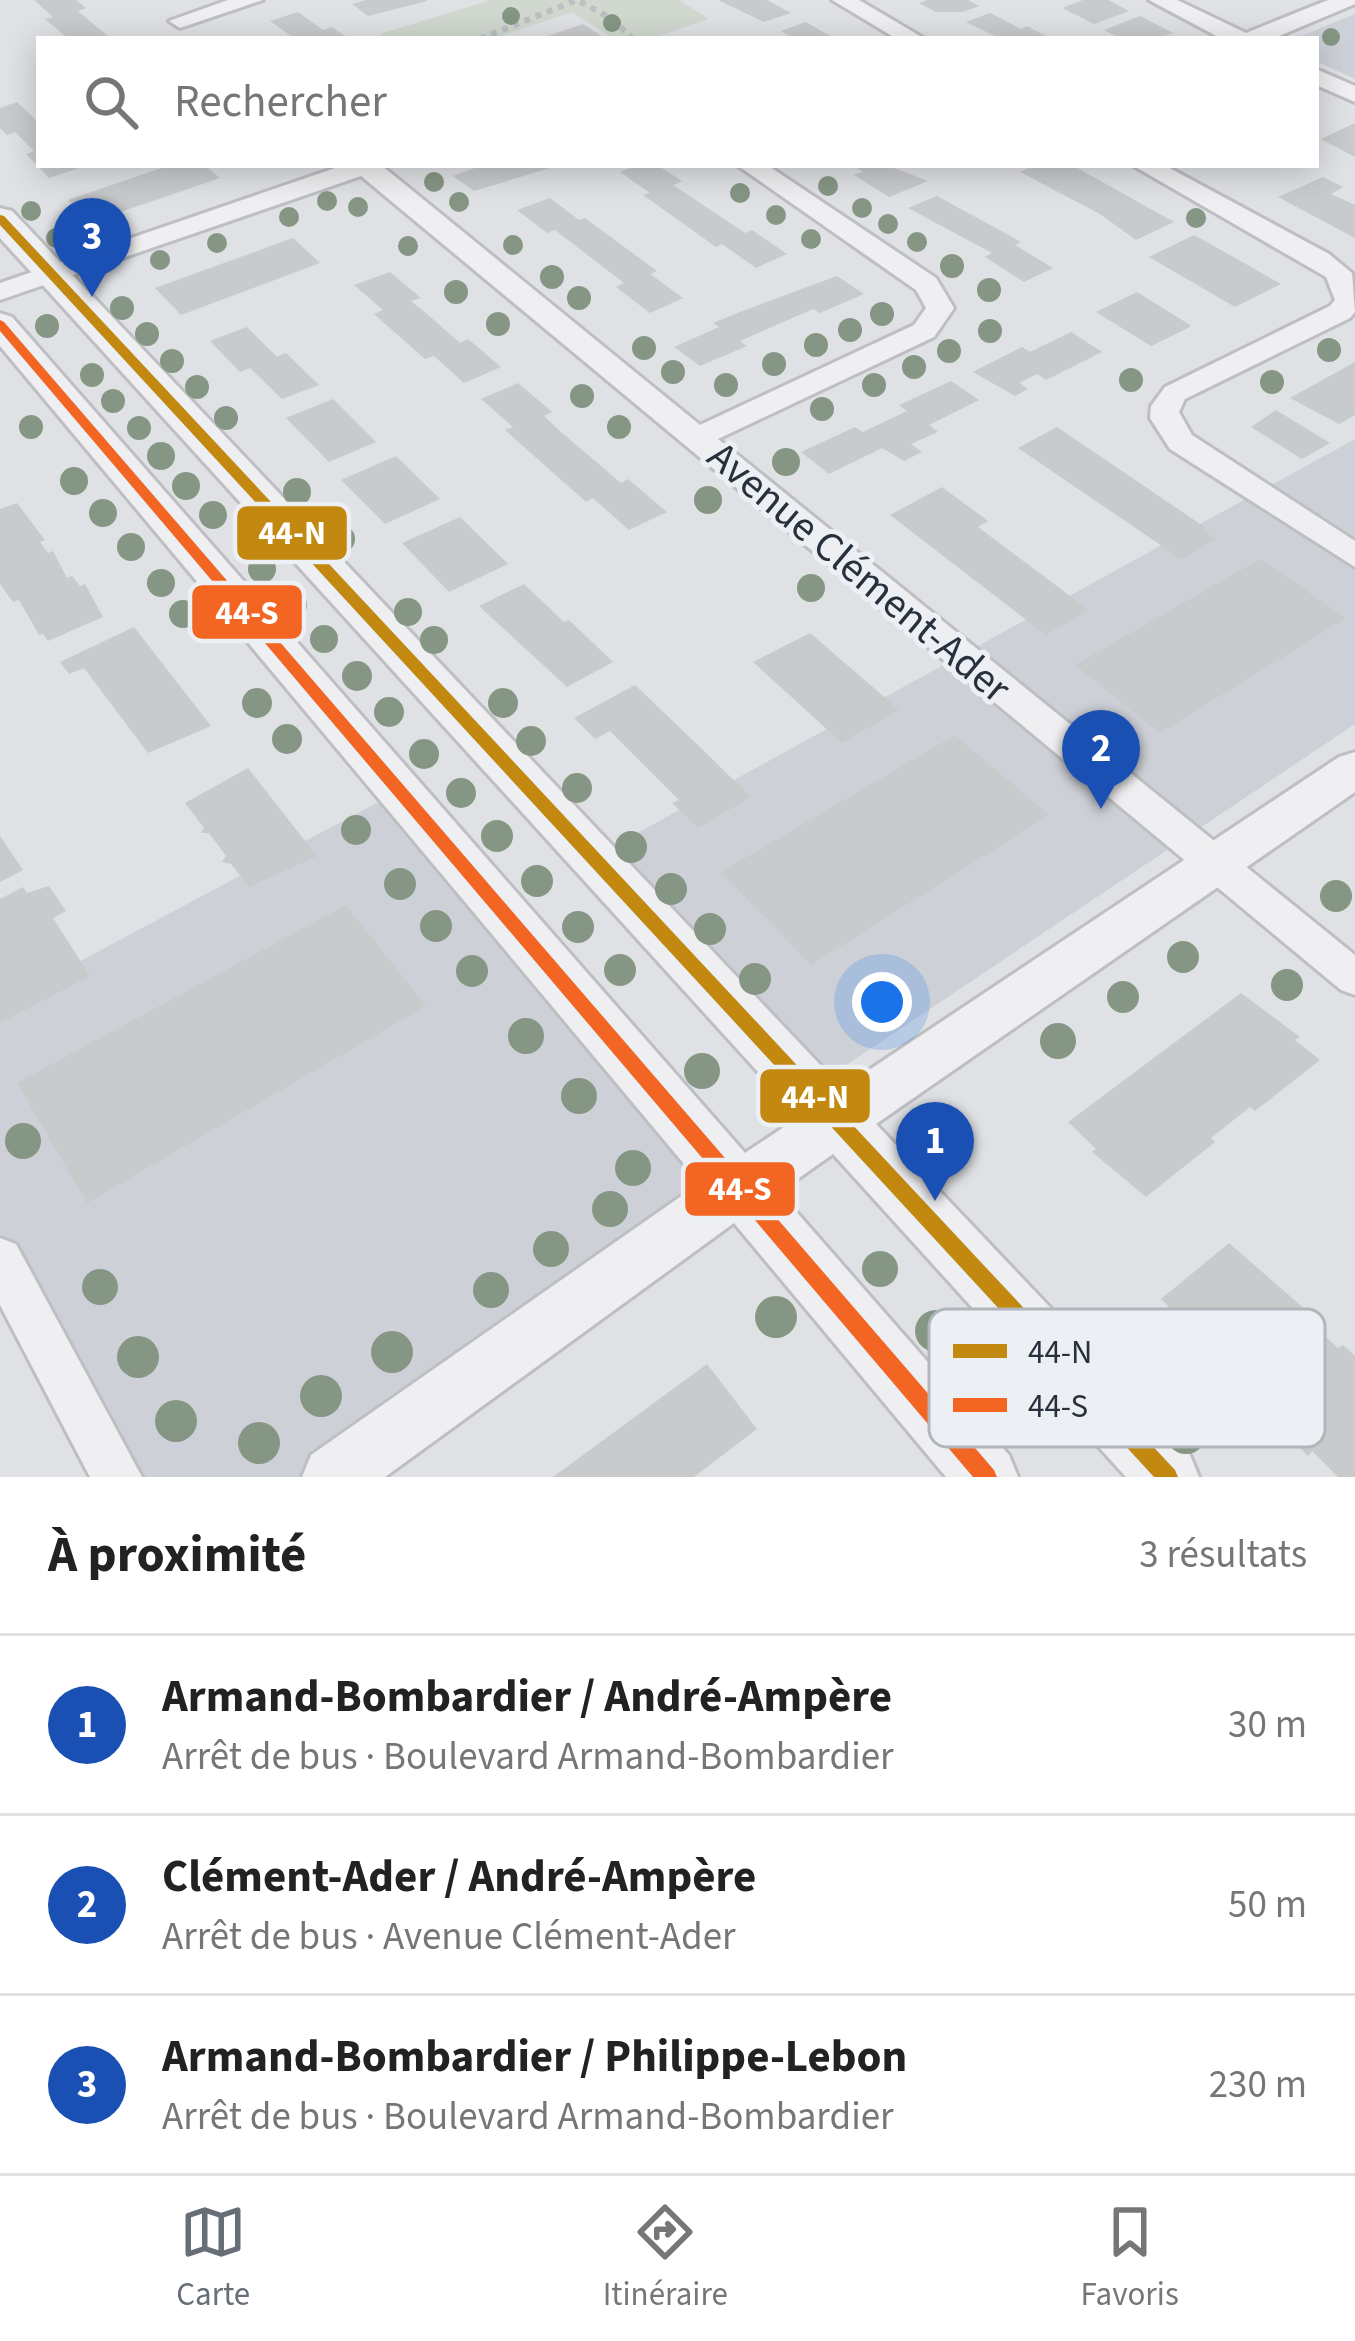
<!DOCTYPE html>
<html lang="fr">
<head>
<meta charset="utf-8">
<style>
	:root { --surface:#fff; --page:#f2f2f2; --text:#222; --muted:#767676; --line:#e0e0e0; --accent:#676e77 }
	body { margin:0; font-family:"Source Sans 3",sans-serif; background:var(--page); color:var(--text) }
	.you { position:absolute; left:882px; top:1002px; width:42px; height:42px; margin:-30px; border:9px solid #fff; border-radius:50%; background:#1a73e8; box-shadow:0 0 0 18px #1a73e833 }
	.badge { display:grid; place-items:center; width:78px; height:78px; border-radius:50%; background:var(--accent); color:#fff; font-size:39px; font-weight:700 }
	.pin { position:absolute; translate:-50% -99px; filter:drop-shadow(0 3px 6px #0008) }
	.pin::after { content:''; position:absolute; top:63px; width:42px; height:36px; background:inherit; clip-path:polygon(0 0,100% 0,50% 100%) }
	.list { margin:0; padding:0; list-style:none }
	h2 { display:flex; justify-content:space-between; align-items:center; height:156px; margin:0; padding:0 48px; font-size:51px }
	h2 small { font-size:39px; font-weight:400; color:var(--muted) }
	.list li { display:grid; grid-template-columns:78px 1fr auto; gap:36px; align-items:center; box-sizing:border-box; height:180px; padding:0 48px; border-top:3px solid var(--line) }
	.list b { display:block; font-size:45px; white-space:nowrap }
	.list p { margin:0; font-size:39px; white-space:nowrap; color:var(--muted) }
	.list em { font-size:39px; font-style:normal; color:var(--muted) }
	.icon { flex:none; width:66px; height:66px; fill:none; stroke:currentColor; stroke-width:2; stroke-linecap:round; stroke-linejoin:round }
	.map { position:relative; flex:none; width:1355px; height:1477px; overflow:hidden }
	.search { position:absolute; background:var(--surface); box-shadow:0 6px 30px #0003; left:36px; right:36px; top:36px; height:132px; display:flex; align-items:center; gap:30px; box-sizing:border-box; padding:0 42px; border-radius:0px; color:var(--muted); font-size:45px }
	.sheet { height:696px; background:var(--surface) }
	nav { display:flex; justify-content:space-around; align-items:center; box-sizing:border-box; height:168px; border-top:3px solid var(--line); background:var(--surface); font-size:33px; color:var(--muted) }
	nav a { display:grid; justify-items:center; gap:6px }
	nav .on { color:var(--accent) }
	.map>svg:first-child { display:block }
</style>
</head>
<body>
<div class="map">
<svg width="1355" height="1477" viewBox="0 0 1355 1477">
	<rect width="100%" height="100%" fill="#dfe1e4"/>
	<path fill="#cdd1d7" d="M1355,14V79L1316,61V39H1294Z
		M1355,439V724L818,1084L601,853Z
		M399,791L737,1189L333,1477H117L0,1259V1004Z"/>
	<path fill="#d0d8cf" d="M491,0H679L709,19L649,39H613L572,12L493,39H386L380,34Z"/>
	<path fill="#c8cacc" d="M34,0H76L86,8L78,11L111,39H69L45,19L53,17Z
		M366,0H427V1L368,16L352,4Z
		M718,0H767L791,13L764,22Z
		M927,0H968L979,6L963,12H936L919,3Z
		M1083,0H1108L1129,11L1094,24L1062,8Z
		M298,12L323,30L332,27L349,39H295L270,21Z
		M990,13L1021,29L1027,26L1051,39L999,38L966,22Z
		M1140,16L1173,33L1157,39H1122L1104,30Z
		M806,22L823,32L836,39H794L781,31Z
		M583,24L603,37L541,39V38Z
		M17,102L39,123V165L85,166L49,178L26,154L34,151L15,132L7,135L0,128V108Z
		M1355,123V157L1321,139Z
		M170,165H205L220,178L91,222L68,200Z
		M483,165H557V166L474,191L453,176Z
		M637,165H657L682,181L673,185L745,233L752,230L787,254L756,268L722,244L716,247L643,195L650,193L620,172Z
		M852,165H886L928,181L889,197L854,175L863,172Z
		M1036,165H1072L1174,222L1136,240L1100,214L1020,172Z
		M1323,177L1343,187L1331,194L1355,205V238L1278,197Z
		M937,196L1021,242L1015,245L1053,268L1024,282L985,257L992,253L908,208Z
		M550,198L579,220L585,218L657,271L650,274L683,298L650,313L616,287L624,283L555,230L547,233L517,210Z
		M1194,235L1237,259L1281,284L1235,307L1149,257Z
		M293,238L320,263L181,315L155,288Z
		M390,272L421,298L411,301L427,314L460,343L468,339L501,367L464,383L434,356L425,359L374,314L383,310L354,285Z
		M837,276L864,294L820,313L813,309L740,341L747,346L700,366L674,347L719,327L713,323L740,312Z
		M1137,292L1190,325V327L1151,346L1096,312Z
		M247,327L277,357L286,353L319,385L282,399L250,368L240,372L210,341Z
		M1071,332L1102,352L1046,380L1037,374L1019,383L1028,389L1015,396L973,372L1022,347L1030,352Z
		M1355,362V415L1339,424L1290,398Z
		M951,381L979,400L929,425L938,432L911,444L922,452L904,461L882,448L829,474L801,452L855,427L863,432L907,411L899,405Z
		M518,383L552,412L544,416L561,432L621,483L628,479L667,512L629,530L593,498L586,502L505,430L513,427L481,399Z
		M333,399L376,442L329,462L286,418Z
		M1276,410L1330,443L1302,459L1251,427Z
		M1057,427L1206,528L1202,530L1216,539L1181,559L1018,448Z
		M396,456L440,499L385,524L341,480Z
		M942,487L988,521L978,527L1089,610L1046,635L890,515Z
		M17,503L45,540L40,542L48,553L53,551L67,578L72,576L80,586L85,584L103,617L48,641L43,634L39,635L19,600L13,602L0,584V509Z
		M460,517L508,564L449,592L402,543Z
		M1260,559L1346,618L1160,733L1075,665Z
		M524,584L564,622L569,620L613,662L567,687L479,606Z
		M134,627L211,726L148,753L84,668L69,674L60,662Z
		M810,633L867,682L899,710L842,743L753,662Z
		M635,685L703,750L751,797L698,828L672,803L679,800L610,731L595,739L574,718Z
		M955,735L1049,815L811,965L721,872Z
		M248,768L317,856L249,887L231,864L222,862L226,856L209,833H201L204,828L185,803Z
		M0,836L23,870L0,882Z
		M49,886L66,911L53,918L90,976L0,1023V899L23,887L27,893Z
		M346,905L426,1006L87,1203L17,1083Z
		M1241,993L1300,1037L1295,1040L1320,1060L1255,1111L1250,1107L1211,1138L1215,1142L1146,1197L1092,1152L1096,1149L1068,1122Z
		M1229,1243L1323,1325L1318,1330L1338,1348L1343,1345L1355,1356V1477H1338L1312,1451L1308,1456L1267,1415L1271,1410L1250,1389L1245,1393L1206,1353L1211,1349L1161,1299Z
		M707,1364L757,1429L694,1477H553Z"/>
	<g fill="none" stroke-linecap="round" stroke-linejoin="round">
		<g stroke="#bdbfc2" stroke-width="6">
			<path id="minor" d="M228,0H263L180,28L169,21Z
				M832,0H859L925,39H897Z
				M1149,0H1177L1246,33L1328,0H1355V4L1272,39H1222Z
				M1316,69L1355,86V102L1316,85Z
				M344,165H381L700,425L914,325L926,308L916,290L737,165H767L936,278L954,308L934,337L718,439L1355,955V995L1341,990L361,176L0,300V283Z
				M1132,165H1164L1329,254L1352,273L1355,312L1350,318L1185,399L1179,412L1192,435L1355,541V567L1170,449L1150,418L1151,406L1165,387L1330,306L1335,300L1326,277Z
				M0,1238L16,1244L142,1477H90L0,1305Z"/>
		</g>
		<g stroke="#bdbfc2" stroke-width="6">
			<path id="tertiary" d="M0,208L12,211L842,1088L1339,757L1355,752V792L876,1124L1190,1455L1199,1477H1126L833,1154L779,1192L1009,1455L1018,1477H946L734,1223L385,1477H302L311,1455L700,1183L0,346V313L12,317L745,1153L799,1117L0,238Z"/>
		</g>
		<path stroke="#bdc0c3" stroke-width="6" stroke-dasharray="6 6" stroke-linecap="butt" d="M480,39L577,0L612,19L633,39"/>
		<use href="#minor" fill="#efeff1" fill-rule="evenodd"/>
		<use href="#tertiary" fill="#efeff1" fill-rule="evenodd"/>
		<g stroke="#ecf0f4" stroke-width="9">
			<path id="bus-1" d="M0,215L4,216L1175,1470L1178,1477H1154L0,225Z"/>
		</g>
		<g stroke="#ecf0f4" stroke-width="9">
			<path id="bus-2" d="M0,320L4,322L994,1470L997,1477H973L0,331Z"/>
		</g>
		<use href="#bus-1" fill="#c3880f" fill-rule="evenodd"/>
		<use href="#bus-2" fill="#f26522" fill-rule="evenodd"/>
	</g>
	<g fill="#869684">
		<circle cx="511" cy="16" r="9"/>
		<circle cx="612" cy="23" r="9"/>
		<circle cx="1331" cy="37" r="9"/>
		<circle cx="434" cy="182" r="10"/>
		<circle cx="828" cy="186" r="10"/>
		<circle cx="740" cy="193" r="10"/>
		<circle cx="327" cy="201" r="10"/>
		<circle cx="459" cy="202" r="10"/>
		<circle cx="358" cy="207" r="10"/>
		<circle cx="862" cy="208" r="10"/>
		<circle cx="31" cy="211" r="10"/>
		<circle cx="776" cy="215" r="10"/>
		<circle cx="289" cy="217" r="10"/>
		<circle cx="1196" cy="218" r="10"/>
		<circle cx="888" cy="224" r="10"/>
		<circle cx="56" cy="238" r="10"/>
		<circle cx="811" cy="239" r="10"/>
		<circle cx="917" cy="242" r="10"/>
		<circle cx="217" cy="243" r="10"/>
		<circle cx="513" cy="245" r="10"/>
		<circle cx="408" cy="246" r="10"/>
		<circle cx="160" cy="260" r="10"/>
		<circle cx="952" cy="266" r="12"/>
		<circle cx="552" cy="277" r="12"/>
		<circle cx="989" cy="290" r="12"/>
		<circle cx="456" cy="292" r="12"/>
		<circle cx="579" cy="298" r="12"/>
		<circle cx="122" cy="308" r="12"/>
		<circle cx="882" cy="314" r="12"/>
		<circle cx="498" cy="324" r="12"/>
		<circle cx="47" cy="326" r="12"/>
		<circle cx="850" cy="330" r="12"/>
		<circle cx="990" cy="331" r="12"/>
		<circle cx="147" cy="334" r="12"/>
		<circle cx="816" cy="345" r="12"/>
		<circle cx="644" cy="348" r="12"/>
		<circle cx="1329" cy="350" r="12"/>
		<circle cx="949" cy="351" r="12"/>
		<circle cx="172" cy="361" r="12"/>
		<circle cx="774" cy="364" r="12"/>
		<circle cx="914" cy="367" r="12"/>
		<circle cx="673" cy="372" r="12"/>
		<circle cx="92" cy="375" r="12"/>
		<circle cx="1131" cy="380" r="12"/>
		<circle cx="1272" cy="382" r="12"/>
		<circle cx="726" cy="385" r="12"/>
		<circle cx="874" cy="385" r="12"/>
		<circle cx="197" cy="387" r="12"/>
		<circle cx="582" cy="396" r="12"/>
		<circle cx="113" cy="401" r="12"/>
		<circle cx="822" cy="409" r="12"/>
		<circle cx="226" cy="418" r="12"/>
		<circle cx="31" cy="427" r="12"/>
		<circle cx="619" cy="427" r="12"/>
		<circle cx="139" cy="428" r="12"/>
		<circle cx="161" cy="456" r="14"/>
		<circle cx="786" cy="462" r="14"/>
		<circle cx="74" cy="481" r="14"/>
		<circle cx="186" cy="486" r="14"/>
		<circle cx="297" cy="492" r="14"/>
		<circle cx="708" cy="500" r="14"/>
		<circle cx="103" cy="513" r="14"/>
		<circle cx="213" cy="515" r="14"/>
		<circle cx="341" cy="539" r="14"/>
		<circle cx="131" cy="547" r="14"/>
		<circle cx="262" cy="569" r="14"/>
		<circle cx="161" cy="583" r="14"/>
		<circle cx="811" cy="588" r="14"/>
		<circle cx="293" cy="605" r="14"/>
		<circle cx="408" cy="612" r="14"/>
		<circle cx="183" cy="614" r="14"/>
		<circle cx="324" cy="639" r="14"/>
		<circle cx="434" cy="640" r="14"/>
		<circle cx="357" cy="676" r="15"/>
		<circle cx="257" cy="703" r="15"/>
		<circle cx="503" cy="703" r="15"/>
		<circle cx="389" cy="712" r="15"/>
		<circle cx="287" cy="739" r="15"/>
		<circle cx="531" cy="741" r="15"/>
		<circle cx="424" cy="754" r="15"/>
		<circle cx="577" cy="788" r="15"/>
		<circle cx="461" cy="793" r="15"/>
		<circle cx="356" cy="830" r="15"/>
		<circle cx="497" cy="836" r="16"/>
		<circle cx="631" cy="847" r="16"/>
		<circle cx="537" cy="881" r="16"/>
		<circle cx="400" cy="884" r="16"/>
		<circle cx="671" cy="889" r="16"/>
		<circle cx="1336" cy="896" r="16"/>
		<circle cx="436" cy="926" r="16"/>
		<circle cx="578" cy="927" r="16"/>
		<circle cx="710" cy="929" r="16"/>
		<circle cx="1183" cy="957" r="16"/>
		<circle cx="620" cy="970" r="16"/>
		<circle cx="472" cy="971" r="16"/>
		<circle cx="755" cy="979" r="16"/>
		<circle cx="1287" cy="985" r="16"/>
		<circle cx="1123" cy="997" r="16"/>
		<circle cx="526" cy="1036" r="18"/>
		<circle cx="1058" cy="1041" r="18"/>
		<circle cx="702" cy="1071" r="18"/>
		<circle cx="579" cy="1096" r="18"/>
		<circle cx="939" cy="1127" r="18"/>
		<circle cx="23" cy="1141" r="18"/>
		<circle cx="633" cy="1168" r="18"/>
		<circle cx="610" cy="1209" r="18"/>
		<circle cx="551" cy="1249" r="18"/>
		<circle cx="880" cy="1269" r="18"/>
		<circle cx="100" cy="1287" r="18"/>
		<circle cx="491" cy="1290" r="18"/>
		<circle cx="776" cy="1317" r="21"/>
		<circle cx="936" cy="1331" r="21"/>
		<circle cx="392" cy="1352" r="21"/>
		<circle cx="138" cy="1357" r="21"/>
		<circle cx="321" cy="1396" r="21"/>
		<circle cx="176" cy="1421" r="21"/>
		<circle cx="1186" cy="1433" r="21"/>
		<circle cx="259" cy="1443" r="21"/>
	</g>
	<g text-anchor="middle" stroke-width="10" stroke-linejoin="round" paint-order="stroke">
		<g font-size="42" fill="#27303c" stroke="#ecf0f4">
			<text transform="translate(860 571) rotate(40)" y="15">Avenue Clément-Ader</text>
		</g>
	</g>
	<rect x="929" y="1309" width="396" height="138" rx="18" fill="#ecf0f4" stroke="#b1b6bd" stroke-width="3"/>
	<rect x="953" y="1344" width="54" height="14" fill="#c3880f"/>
	<rect x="953" y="1398" width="54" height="14" fill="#f26522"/>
	<g font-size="33" fill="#27303c">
		<text x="1028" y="1363">44-N</text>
		<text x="1028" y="1417">44-S</text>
	</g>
	<g stroke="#ecf0f4" stroke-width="4.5">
		<rect x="235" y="504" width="114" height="58" rx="12" fill="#c3880f"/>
		<rect x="190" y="583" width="114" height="58" rx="12" fill="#f26522"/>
		<rect x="758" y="1067" width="114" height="58" rx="12" fill="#c3880f"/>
		<rect x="683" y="1160" width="114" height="58" rx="12" fill="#f26522"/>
	</g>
	<g font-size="33" text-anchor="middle" font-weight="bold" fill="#fff">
		<text x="292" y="544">44-N</text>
		<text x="247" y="624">44-S</text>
		<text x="815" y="1108">44-N</text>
		<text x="740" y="1200">44-S</text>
	</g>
</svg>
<div class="you"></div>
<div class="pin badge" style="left:935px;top:1201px;background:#1a4fb4">1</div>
<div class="pin badge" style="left:1101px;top:809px;background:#1a4fb4">2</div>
<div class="pin badge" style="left:92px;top:297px;background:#1a4fb4">3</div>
<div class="search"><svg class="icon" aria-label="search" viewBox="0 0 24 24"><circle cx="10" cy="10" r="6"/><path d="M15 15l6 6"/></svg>Rechercher</div>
</div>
<section class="sheet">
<h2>À proximité<small>3 résultats</small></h2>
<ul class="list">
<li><span class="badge" style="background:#1a4fb4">1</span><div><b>Armand-Bombardier / André-Ampère</b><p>Arrêt de bus · Boulevard Armand-Bombardier</p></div><em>30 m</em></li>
<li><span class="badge" style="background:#1a4fb4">2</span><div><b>Clément-Ader / André-Ampère</b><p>Arrêt de bus · Avenue Clément-Ader</p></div><em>50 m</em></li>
<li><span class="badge" style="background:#1a4fb4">3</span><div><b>Armand-Bombardier / Philippe-Lebon</b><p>Arrêt de bus · Boulevard Armand-Bombardier</p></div><em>230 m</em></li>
</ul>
</section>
<nav>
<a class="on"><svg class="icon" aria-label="map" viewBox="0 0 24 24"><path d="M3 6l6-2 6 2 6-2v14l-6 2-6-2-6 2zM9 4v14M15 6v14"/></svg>Carte</a>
<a><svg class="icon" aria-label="directions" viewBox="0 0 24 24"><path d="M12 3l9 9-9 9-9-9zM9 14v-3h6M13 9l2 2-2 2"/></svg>Itinéraire</a>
<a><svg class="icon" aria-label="saved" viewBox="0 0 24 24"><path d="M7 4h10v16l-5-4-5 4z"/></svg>Favoris</a>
</nav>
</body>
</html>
